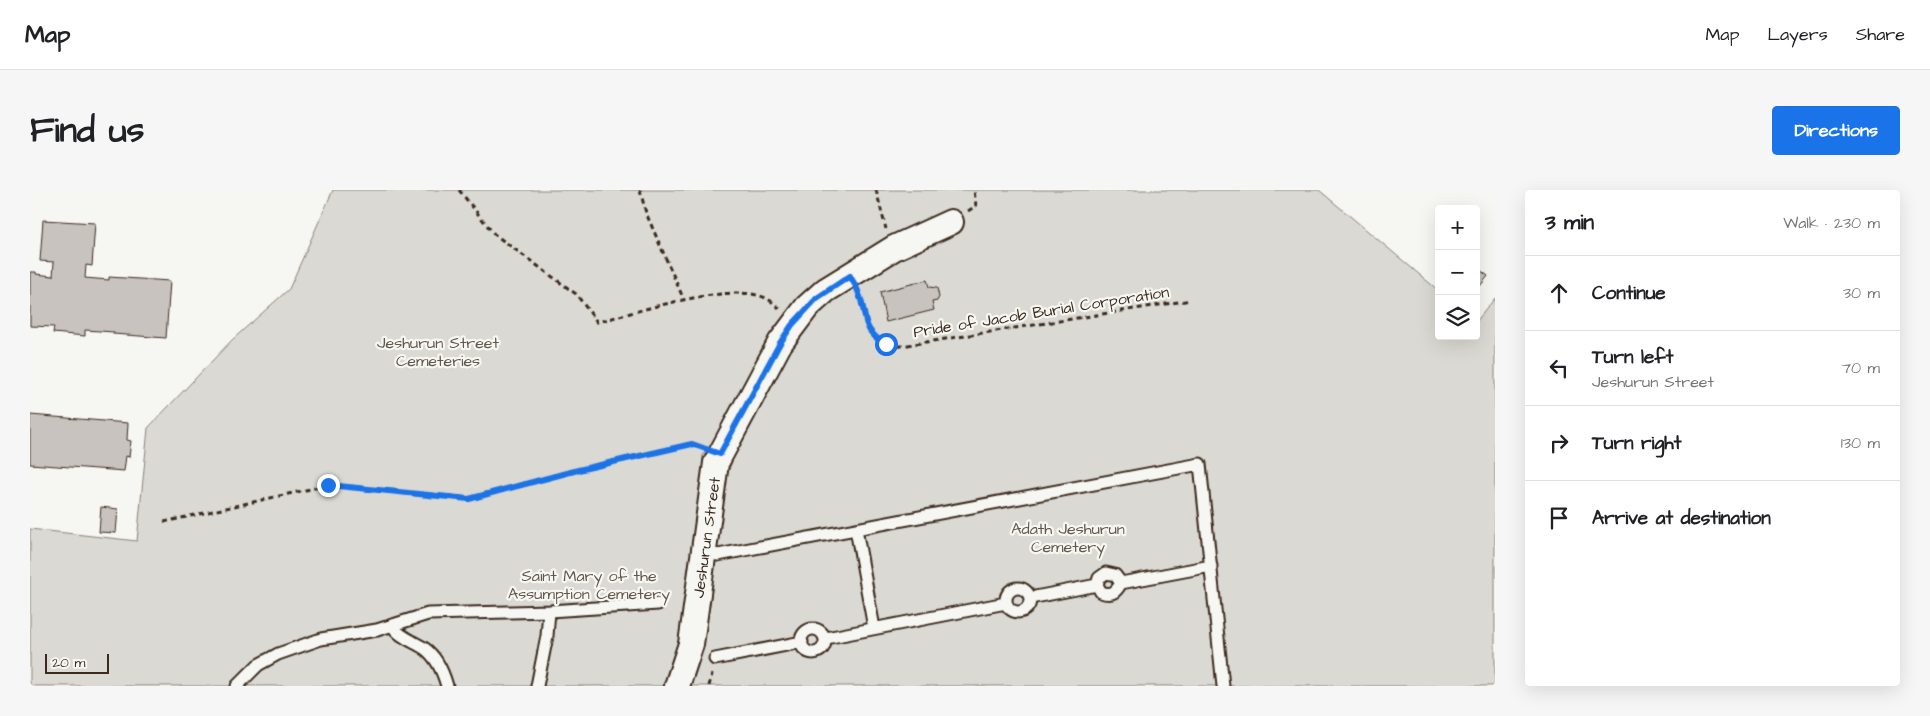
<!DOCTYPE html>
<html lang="en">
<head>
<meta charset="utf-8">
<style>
	:root { --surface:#fff; --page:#f6f6f6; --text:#202124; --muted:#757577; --line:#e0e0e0; --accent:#1a73e8 }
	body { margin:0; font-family:"Architects Daughter",sans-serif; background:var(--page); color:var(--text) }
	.controls { position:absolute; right:15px; top:15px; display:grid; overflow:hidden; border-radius:5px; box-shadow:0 5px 20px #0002 }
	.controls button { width:45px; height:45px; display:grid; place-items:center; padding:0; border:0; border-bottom:1px solid var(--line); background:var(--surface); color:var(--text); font:25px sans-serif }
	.scale { position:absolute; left:15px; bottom:12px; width:64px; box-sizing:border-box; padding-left:5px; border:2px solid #3b2a1e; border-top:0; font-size:14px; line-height:18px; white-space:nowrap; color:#3b2a1e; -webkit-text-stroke:4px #f6f6f2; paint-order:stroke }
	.stop { position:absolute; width:15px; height:15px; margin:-11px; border:4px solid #1a73e8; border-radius:50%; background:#fff }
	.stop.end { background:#1a73e8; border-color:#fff; box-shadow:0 1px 5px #0008 }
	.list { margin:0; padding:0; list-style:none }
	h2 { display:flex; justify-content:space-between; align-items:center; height:65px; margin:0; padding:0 20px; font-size:21px }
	h2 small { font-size:16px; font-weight:400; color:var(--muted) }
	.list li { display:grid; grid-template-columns:32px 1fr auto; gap:15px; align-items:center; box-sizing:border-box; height:75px; padding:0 20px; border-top:1px solid var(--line) }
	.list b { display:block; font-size:19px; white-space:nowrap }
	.list p { margin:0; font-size:16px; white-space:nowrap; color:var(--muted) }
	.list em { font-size:16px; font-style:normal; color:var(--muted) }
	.icon { flex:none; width:28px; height:28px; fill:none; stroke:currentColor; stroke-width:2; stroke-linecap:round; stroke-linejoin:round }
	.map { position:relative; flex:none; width:1465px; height:496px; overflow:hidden; border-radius:5px }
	header { display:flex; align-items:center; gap:30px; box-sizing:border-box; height:70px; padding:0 25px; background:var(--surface); border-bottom:1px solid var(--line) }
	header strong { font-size:24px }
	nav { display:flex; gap:28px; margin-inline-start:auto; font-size:18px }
	.intro { display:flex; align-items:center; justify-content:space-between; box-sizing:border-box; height:120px; padding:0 30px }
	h1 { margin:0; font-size:35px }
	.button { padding:12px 22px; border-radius:5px; background:var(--accent); color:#fff; font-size:18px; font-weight:700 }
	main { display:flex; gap:30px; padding:0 30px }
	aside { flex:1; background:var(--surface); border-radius:5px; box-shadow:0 5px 20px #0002 }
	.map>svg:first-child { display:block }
</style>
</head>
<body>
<header>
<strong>Map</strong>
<nav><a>Map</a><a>Layers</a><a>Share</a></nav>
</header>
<div class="intro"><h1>Find us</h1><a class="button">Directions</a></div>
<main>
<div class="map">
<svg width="1465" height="496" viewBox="0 0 1465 496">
	<rect width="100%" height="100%" fill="#f6f6f2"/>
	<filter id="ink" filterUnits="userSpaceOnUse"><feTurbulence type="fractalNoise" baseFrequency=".02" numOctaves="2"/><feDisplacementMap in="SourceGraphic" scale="10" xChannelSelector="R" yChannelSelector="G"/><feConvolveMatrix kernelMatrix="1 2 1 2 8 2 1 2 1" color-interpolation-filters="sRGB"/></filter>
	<g filter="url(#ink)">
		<path fill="#dad9d3" stroke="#8a8278" d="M303,0H1289L1409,101V146H1446V132L1465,108V496H659L672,460L692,301L708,253L673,264L670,330L653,452L637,496H0V339L107,351L118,238L202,150L259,99Z"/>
		<path fill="#c8c3be" stroke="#3b2a1e" d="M13,30L65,33L62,76L56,75L55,88L79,90V87L140,91L136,148L83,144L84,142L55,140V146L23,143L24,137L0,136V82H6V84L23,86L24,72L10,71Z
			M1446,77L1458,86L1450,96L1446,93Z
			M897,90L899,97L907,98L909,107L907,111L902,112L904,120L856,132L850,102Z
			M0,225L98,233L97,250L101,251L99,267L96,266L94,281L0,274Z
			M71,317L88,319L86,343L69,342Z"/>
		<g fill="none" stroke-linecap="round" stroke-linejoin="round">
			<g stroke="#3b2a1e" stroke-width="15">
				<path id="service" d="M826,339L844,438
					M674,362L688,365L1170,274L1193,496
					M1076,383L1085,385L1091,393C1086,402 1082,406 1071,402L1067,395L1069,388Z
					M1091,393L1181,376
					M976 410a12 12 0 1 1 24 0a12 12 0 1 1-24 0Z
					M1000,408L1067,395
					M362,435C369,447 383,451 394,458C407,467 413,482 417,496
					M771 451a12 12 0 1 1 24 0a12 12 0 1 1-24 0Z
					M796,448L976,413
					M685,469L772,452
					M207,496L228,475L248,464L291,449L347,440L398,424L519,421L628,414
					M507,496L517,446L519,421"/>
			</g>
			<g stroke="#3b2a1e" stroke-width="28">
				<g id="minor">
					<path id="s1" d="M647,496L661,454L686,273L750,153L777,117L796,100L864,58L921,32"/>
				</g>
			</g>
			<path stroke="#3b2a1e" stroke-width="3" stroke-dasharray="5 4" stroke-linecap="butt" d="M429,0L464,44L546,104L567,132C607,122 693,94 730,106C738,108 744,113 750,119
				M610,0L616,23L654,110
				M846,0L856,39
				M938,21L946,16L944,0
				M829,104C836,131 834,149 865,157L1161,110
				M134,332L298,295L439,309L544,281L662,254L670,257
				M679,496L682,484"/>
			<use href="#service" stroke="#f6f6f2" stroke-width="11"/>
			<use href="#minor" stroke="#f6f6f2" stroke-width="24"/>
		</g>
	</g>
	<g fill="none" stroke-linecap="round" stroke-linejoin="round" filter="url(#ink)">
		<path stroke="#1a73e8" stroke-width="6" d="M298,295L439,309L544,281L662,254L690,264L750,153L762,135L787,108L820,86C823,92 827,97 829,104C838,127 830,140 856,154"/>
	</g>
	<g text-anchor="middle" stroke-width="4.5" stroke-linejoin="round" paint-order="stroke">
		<g font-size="16" fill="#3b2a1e" stroke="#f6f6f2">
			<text transform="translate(1011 121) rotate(-9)" y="6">Pride of Jacob Burial Corporation</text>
			<text dy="6" stroke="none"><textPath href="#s1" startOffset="152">Jeshurun Street</textPath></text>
		</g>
		<g font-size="16" fill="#63564b" stroke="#f6f6f2">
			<text x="408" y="158">Jeshurun Street<tspan x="408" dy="18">Cemeteries</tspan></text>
			<text x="1038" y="344">Adath Jeshurun<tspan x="1038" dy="18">Cemetery</tspan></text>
			<text x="559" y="391">Saint Mary of the<tspan x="559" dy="18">Assumption Cemetery</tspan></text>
		</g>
	</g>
</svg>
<div class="controls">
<button>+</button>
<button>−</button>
<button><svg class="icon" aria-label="layers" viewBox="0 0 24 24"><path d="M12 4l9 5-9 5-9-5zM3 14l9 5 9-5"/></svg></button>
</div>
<div class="scale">20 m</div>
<div class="stop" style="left:856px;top:154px"></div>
<div class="stop end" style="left:298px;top:295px"></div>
</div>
<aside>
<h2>3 min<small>Walk · 230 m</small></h2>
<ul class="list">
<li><svg class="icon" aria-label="ahead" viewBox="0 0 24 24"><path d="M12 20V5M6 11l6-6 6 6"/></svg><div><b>Continue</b></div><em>30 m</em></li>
<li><svg class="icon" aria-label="left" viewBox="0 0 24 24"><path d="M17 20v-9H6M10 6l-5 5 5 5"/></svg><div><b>Turn left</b><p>Jeshurun Street</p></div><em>70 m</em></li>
<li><svg class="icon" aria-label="right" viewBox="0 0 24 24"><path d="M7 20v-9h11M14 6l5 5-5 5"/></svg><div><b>Turn right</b></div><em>130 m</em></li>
<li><svg class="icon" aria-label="arrive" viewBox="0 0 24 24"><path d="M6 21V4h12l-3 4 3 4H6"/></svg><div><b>Arrive at destination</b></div></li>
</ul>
</aside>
</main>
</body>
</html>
